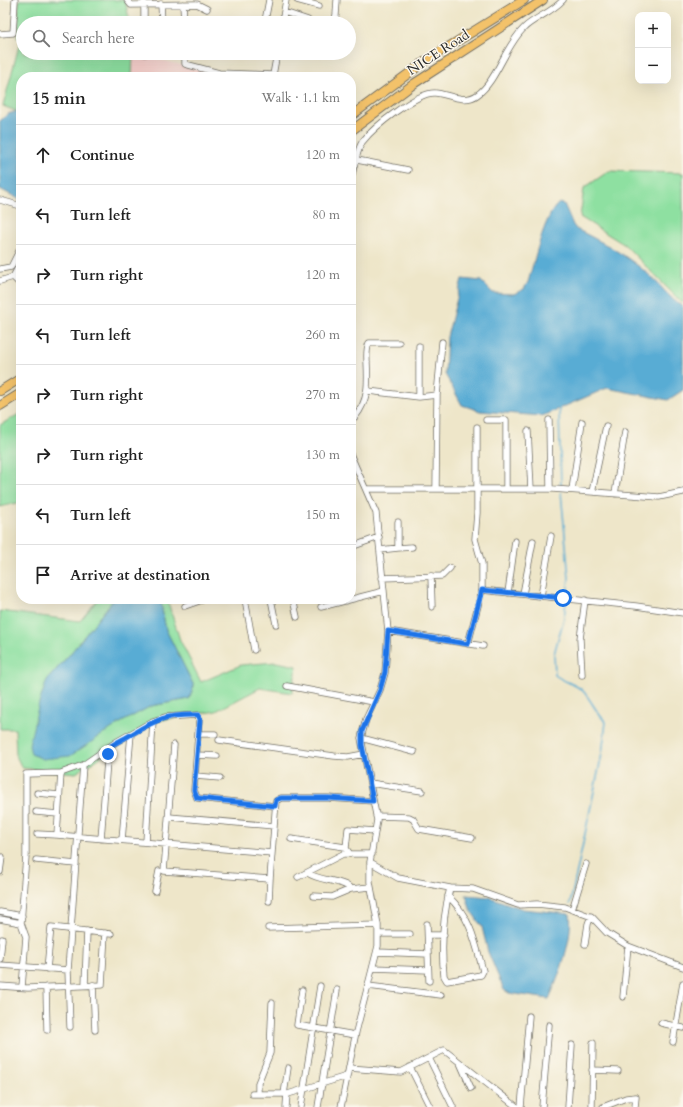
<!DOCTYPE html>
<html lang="en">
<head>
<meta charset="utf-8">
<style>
	:root { --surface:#fff; --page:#f2f2f2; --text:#222; --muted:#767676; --line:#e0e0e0 }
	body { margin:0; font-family:Cardo,serif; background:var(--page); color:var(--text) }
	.controls { position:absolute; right:12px; top:12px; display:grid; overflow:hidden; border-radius:8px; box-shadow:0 4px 16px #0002 }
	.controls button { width:36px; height:36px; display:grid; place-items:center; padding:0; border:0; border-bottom:1px solid var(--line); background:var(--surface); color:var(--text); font:20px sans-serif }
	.stop { position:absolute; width:12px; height:12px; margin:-9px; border:3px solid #1a73e8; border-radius:50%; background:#fff }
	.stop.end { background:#1a73e8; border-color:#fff; box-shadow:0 1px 4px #0008 }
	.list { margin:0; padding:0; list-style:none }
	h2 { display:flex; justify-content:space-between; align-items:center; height:52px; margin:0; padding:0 16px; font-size:17px }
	h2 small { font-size:13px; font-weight:400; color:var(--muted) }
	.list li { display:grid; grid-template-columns:26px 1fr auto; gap:12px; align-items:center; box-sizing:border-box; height:60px; padding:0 16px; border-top:1px solid var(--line) }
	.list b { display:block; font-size:15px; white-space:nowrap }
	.list em { font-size:13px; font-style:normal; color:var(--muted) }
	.icon { flex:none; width:22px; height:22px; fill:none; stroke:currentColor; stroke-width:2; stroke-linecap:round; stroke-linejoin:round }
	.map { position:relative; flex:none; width:683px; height:1107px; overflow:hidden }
	.search { position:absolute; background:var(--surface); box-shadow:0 4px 16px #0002; left:16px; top:16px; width:340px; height:44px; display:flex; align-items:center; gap:10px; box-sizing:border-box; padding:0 14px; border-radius:22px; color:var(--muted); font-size:15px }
	.panel { position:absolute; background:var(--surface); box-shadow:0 4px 16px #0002; left:16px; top:72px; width:340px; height:532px; border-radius:16px }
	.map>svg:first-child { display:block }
</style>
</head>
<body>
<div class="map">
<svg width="683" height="1107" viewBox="0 0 683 1107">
	<rect width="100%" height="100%" fill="#fbf7ec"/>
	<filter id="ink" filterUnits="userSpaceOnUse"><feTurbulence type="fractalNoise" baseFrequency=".025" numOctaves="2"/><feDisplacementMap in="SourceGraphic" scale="8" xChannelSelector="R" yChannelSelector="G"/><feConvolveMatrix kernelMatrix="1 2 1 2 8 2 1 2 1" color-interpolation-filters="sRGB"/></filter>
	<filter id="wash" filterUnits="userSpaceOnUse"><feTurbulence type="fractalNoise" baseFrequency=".012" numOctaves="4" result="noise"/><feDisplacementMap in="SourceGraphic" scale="16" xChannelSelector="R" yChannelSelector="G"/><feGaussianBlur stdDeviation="0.9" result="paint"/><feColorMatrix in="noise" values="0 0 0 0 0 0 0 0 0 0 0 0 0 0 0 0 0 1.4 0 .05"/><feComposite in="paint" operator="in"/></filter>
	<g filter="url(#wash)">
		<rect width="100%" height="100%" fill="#eee6c9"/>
		<path fill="#f7d0cc" d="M133,53H146V56L217,74L245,77H132Z"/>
		<path fill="#8ee0a1" stroke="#5c8666" d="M19,0H125L130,23H23V53H133L132,77H21V113L3,106L21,38H17Z
			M609,171L683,173V304L625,245L580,217L584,188Z
			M21,413V502L0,507V425Z
			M98,599H114L70,654L47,680L120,723L151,706L189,699L194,686L166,630L160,599H167L180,640L201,682L241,665L276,662L297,666L292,693L260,688L216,711L157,721L76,773L22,768L16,756L15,729H0V611L80,621Z"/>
		<path fill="#58acd4" stroke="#426c80" d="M21,110V200L0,189V121L8,114Z
			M559,203L564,204L573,225L576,229C604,243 623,253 647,273C660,284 669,298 683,307V390L668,400L607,388L542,416L480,411L462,405L445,374L447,337L462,279L481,281L493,293L514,294L524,289L528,282C534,263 544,215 559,203Z
			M114,599H160L166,630L194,686L189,699L151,706L120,723L70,756L43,759L31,754L29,745L39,703L47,680L70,654Z
			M466,895L489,897L523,909L570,914C573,940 559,976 549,999L509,993L504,990L488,952L482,927L470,909Z"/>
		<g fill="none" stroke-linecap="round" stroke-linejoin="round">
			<path stroke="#58acd4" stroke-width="1.5" d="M559,408L561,488
				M561,492L569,578L564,618L554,654L555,675C562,681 578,685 583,691C592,701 596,713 606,722L602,754L570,904"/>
		</g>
	</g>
	<g filter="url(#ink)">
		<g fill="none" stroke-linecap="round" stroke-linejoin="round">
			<g stroke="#6f6c62" stroke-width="7">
				<path id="minor" d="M127,0L131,5L197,4L207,9
					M297,0L319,6
					M161,4L162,23
					M183,4L184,23
					M284,12L308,20
					M265,21L269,0
					M144,23V0
					M282,23L286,0
					M333,23L336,15L337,0
					M0,34L13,33L15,0
					M145,53V54
					M185,53V64L219,73L273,75L277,53
					M357,160L408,170
					M351,178C354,169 357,148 363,141C374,127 417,92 435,93C448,94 464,104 477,95C497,81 505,46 524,28C534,18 551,13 563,0
					M0,200L21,206
					M0,269L11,267L21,247
					M13,277L21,285
					M0,281L13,277L21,262
					M419,346V397L437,395L442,342
					M368,391L419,397
					M355,417C369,400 368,383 367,362C367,356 366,349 369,343H399
					M486,420H506V489
					M549,420L550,489
					M528,431L531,489
					M366,489H553L659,497L683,492
					M436,489L437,395
					M572,490L582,422
					M592,492L606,426
					M615,494L625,432
					M351,547L379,537
					M398,548L412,547
					M380,550L398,548V522
					M431,576L432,607
					M382,578L442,576L450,568
					M482,590L636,606L683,613
					M508,593L515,541
					M523,594L533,541
					M541,596L551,536
					M245,599L254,650
					M271,599L276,624
					M293,599L297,617
					M185,606L205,599
					M321,607L384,591
					M388,631L483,646
					M468,644L482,590V564L475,539L477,513V427
					M582,675L580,639L585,600
					M287,686L374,702
					M198,734H215
					M361,738L414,752
					M219,740L334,756L348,757L364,754
					M174,745L164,871L270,879L276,801L281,798H328L373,801
					M197,755L217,756
					M61,773L57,835L272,853
					M195,776L220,778
					M370,783L422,791
					M37,793L59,795
					M36,812L58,814
					M376,816L409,817L413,819L419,829L472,838
					M169,817L274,826
					M37,834L57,835
					M101,839L108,748
					M291,839L345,847L350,854
					M122,840L131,734
					M146,842L153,721
					M346,848L348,829L375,831
					M36,860L76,864
					M370,862L398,878L450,888L473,889L518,905L537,904L565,907L592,917L607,933L628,946L683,967
					M0,872L2,857
					M308,873C318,881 344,880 351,889
					M298,877L343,854H372
					M155,891L159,871
					M313,896L332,897L351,889L370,887
					M448,896C471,918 475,941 483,971L481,975L447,981L444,976C441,947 443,916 450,888
					M269,901L270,879
					M572,910L586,864
					M0,912L22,916
					M0,919L21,923
					M427,924L429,981
					M268,928L378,925
					M379,934H410
					M428,935H444
					M585,944L588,924L591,916
					M377,952L428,954
					M0,959L2,939
					M0,965L68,970L83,765
					M373,968L428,970
					M47,969L51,927L111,934
					M68,970L70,1027
					M85,985L87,931
					M93,985L95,1030
					M0,986L28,988L102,985L105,933
					M368,986L441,995
					M22,987L26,937L21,923L26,856V774L61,773L83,765L116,742L153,721L165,717L198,715L199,719L194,790L197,798L275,806
					M46,987L47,1030
					M302,990L297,1025L355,1035
					M623,997L628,946
					M661,1023L683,1028
					M673,1042L683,983
					M429,1058L453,1107
					M460,1063L471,1088
					M410,1067L430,1107
					M349,1068L401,1072L444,1050L517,1107
					M592,1070L618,1071
					M252,1094H288L347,1076
					M258,1094V1083L270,1053L272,1003
					M284,1094L288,1068
					M286,1107L287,1094
					M301,1107L320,986
					M318,1107L337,990
					M341,1107L356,1032L378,946V925L370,882V862L377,820L361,738L366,719L380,690L385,673L388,631L376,513L351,456
					M521,1107L529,1016
					M542,1107L549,1025
					M568,1107L572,1045
					M592,1107L593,1043
					M603,1107L626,1098L636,1097L635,1107"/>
			</g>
			<g stroke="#6f6c62" stroke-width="10">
				<path id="highway" d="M351,116L427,60L524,0
					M351,131L415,83L543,0
					M0,391L21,378
					M0,406L21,393"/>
			</g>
			<use href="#minor" stroke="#fff" stroke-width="5.5"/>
			<use href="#highway" stroke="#f3c26a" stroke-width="8"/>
		</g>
	</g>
	<g fill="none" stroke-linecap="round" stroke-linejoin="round" filter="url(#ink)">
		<path stroke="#1a73e8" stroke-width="5" d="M108,754V748C116,742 124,739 132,734C157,719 168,714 198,715L200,719L194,790L197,798L275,806L276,800L281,798H328L373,801L362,745V731L380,690L385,672L388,631L468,644L482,590L563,598"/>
	</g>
	<g text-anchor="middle" stroke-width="3" stroke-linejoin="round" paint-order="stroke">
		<g font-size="14" fill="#2b2b2b" stroke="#fbf7ec">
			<text transform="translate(438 52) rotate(-33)" y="5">NICE Road</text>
		</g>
	</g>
</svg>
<div class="controls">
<button>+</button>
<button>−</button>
</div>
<div class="stop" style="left:563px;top:598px"></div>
<div class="stop end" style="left:108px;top:754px"></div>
<div class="search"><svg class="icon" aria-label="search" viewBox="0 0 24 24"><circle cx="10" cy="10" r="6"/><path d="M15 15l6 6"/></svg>Search here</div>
<section class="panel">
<h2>15 min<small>Walk · 1.1 km</small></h2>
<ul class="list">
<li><svg class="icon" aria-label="ahead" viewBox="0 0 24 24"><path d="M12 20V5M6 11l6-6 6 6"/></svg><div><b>Continue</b></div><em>120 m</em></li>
<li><svg class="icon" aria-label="left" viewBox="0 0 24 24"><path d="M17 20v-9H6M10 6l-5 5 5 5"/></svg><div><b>Turn left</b></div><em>80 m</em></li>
<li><svg class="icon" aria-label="right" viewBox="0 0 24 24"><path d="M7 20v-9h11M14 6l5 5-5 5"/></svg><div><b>Turn right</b></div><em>120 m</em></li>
<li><svg class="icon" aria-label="left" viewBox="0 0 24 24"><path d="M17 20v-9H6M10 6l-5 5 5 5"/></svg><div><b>Turn left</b></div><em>260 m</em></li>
<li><svg class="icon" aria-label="right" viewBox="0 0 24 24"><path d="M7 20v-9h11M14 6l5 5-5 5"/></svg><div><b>Turn right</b></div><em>270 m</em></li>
<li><svg class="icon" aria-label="right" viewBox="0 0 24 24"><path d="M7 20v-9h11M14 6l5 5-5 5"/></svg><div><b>Turn right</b></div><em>130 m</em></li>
<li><svg class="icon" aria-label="left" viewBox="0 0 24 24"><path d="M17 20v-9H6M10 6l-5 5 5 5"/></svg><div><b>Turn left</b></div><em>150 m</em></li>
<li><svg class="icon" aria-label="arrive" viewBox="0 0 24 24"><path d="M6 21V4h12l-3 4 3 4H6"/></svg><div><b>Arrive at destination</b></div></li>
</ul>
</section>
</div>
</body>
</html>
